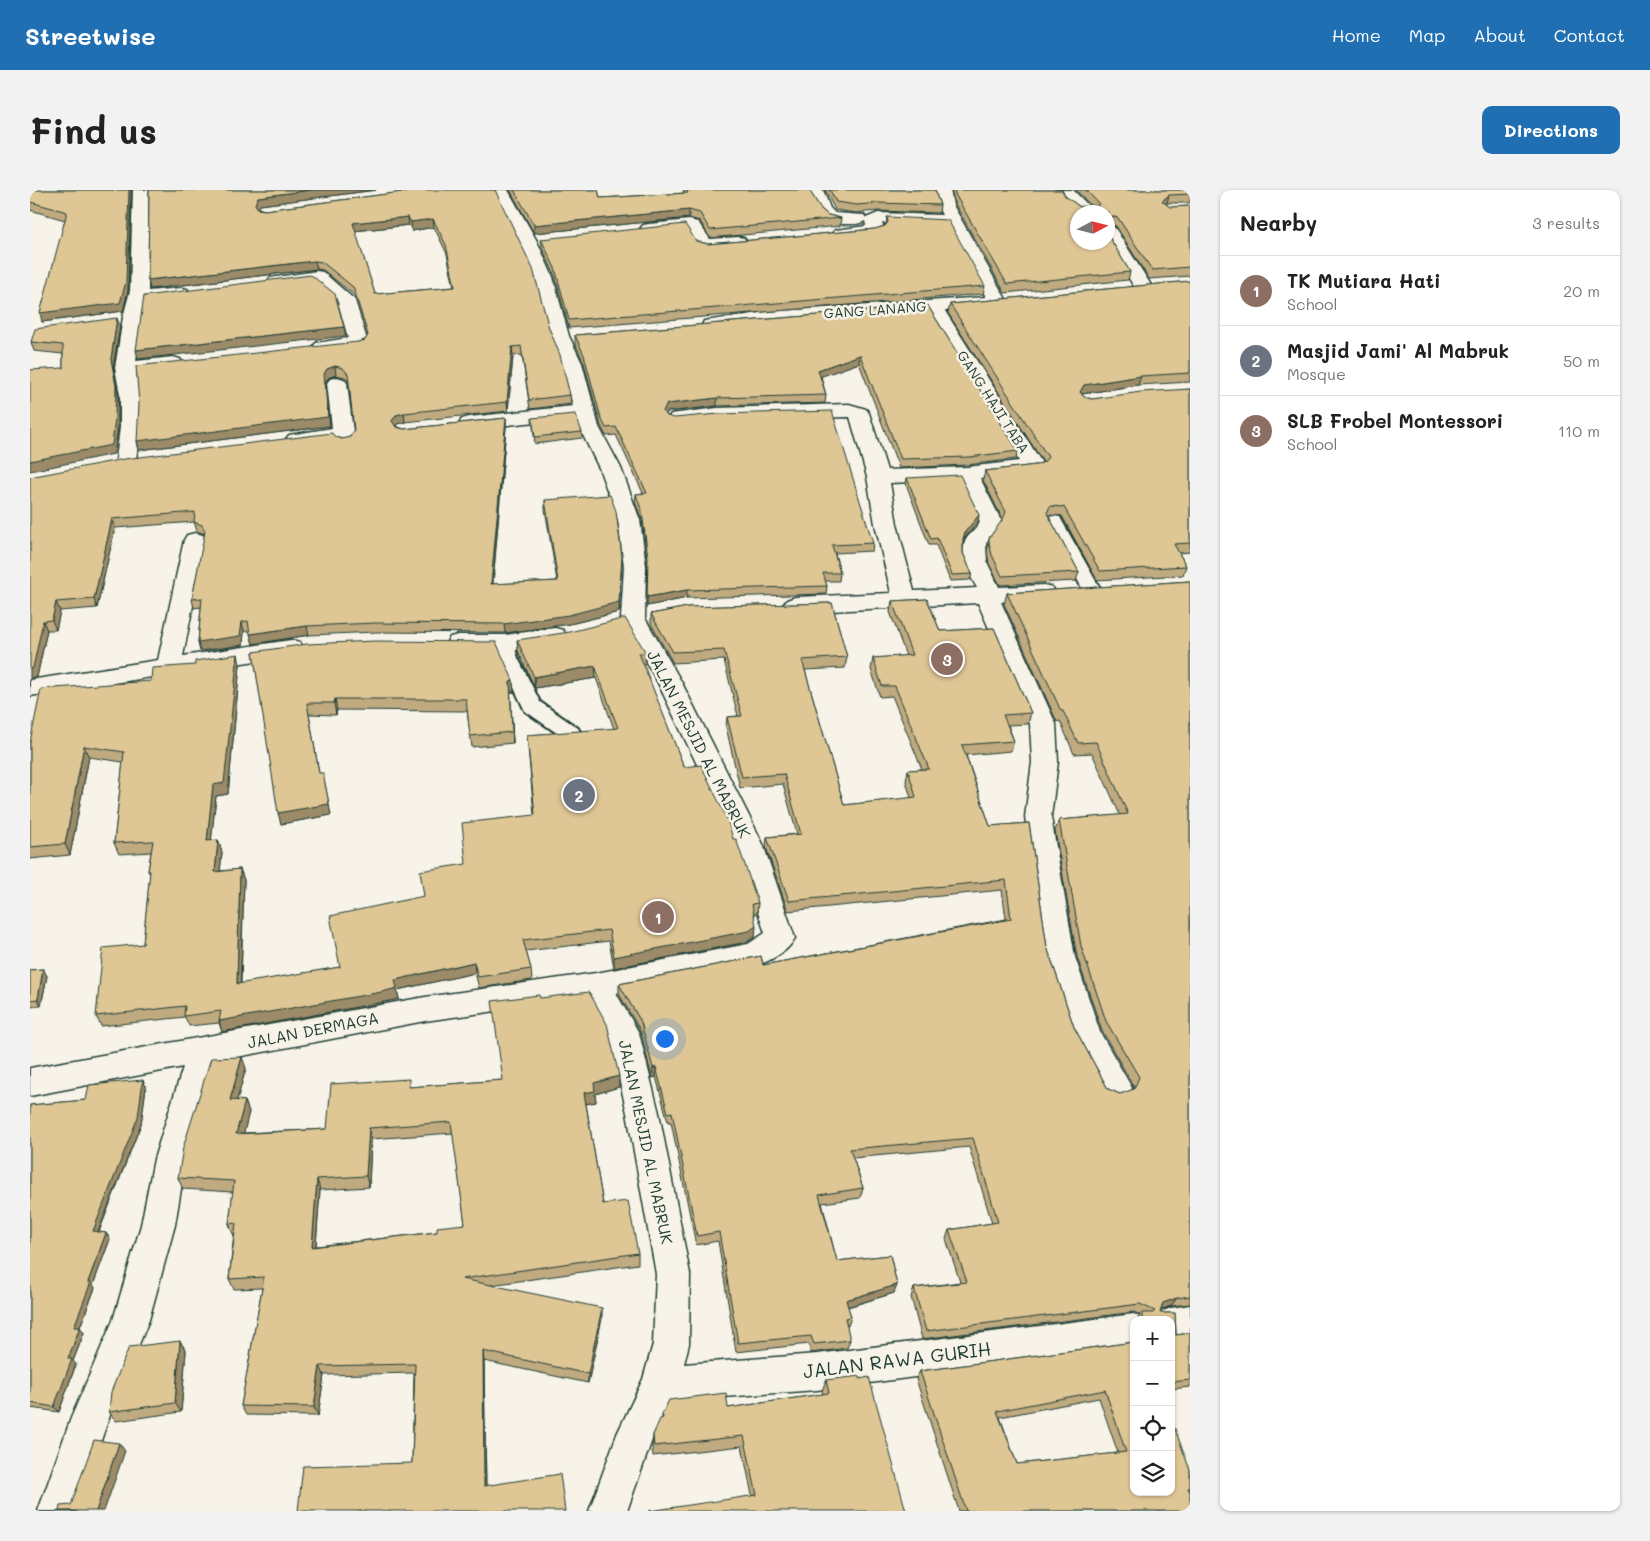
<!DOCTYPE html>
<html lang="en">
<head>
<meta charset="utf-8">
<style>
	:root { --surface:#fff; --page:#f2f2f2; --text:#222; --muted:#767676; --line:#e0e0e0; --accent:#1f6fb2 }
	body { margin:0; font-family:Mali,sans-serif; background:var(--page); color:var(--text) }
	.controls { position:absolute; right:15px; bottom:15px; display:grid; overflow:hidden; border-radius:10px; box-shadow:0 1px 4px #0004 }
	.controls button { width:45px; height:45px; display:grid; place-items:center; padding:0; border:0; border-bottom:1px solid var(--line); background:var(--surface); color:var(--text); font:25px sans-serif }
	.compass { position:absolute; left:1040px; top:15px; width:45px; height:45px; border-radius:50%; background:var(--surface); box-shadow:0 1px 4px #0004; rotate:83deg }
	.you { position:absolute; left:634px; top:848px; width:18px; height:18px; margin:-12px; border:4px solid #fff; border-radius:50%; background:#1a73e8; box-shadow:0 0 0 8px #1a73e833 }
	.badge { display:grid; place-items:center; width:32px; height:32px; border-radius:50%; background:var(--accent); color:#fff; font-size:16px; font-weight:700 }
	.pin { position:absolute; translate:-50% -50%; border:2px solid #fff; box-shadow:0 1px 5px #0006 }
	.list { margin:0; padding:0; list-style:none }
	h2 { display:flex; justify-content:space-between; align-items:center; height:65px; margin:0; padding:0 20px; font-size:21px }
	h2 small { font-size:16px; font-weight:400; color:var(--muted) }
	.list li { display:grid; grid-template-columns:32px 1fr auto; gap:15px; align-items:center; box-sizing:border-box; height:70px; padding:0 20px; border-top:1px solid var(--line) }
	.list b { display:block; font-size:19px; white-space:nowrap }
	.list p { margin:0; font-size:16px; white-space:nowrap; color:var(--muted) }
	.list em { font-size:16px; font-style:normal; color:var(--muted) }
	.icon { flex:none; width:28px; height:28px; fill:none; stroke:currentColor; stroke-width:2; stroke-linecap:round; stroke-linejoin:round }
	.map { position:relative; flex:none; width:1160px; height:1321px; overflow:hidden; border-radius:10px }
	header { display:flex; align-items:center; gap:30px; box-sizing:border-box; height:70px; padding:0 25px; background:var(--accent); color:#fff }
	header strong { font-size:24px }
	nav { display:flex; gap:28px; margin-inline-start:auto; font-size:18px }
	.intro { display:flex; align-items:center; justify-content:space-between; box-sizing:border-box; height:120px; padding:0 30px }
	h1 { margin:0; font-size:35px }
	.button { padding:12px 22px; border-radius:10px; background:var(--accent); color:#fff; font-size:18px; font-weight:700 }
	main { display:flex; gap:30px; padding:0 30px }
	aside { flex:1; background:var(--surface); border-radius:10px; box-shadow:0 1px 4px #0004 }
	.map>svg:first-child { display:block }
</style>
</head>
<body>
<header>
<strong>Streetwise</strong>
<nav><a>Home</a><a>Map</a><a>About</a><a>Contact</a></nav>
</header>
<div class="intro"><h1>Find us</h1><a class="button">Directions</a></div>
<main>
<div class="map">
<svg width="1160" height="1321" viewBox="0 0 1160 1321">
	<rect width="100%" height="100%" fill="#f7f3e8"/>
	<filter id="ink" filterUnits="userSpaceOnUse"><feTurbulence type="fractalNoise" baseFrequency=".02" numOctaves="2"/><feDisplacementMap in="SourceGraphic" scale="10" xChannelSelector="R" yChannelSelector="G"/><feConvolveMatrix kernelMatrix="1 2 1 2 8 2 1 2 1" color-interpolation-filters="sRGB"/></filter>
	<g filter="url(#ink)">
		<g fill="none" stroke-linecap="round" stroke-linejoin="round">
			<g stroke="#1f3d34" stroke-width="4">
				<path id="service" d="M1024,326L1030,327L1032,331L1071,400L1068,404L1062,406L1056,404L1053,400L1016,331L1018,327Z
					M475,447L482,449L488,468L510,512L548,538L551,543L548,548L541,550L534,548L495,521L470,468L466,453L468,449Z"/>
			</g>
			<g stroke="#1f3d34" stroke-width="3">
				<path id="minor" d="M103,0H119L118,101L151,98L157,99L160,103L157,107L115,113L106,171L143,167L150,169L153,173L150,177L106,183C111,212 110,240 106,270L103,274L96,276L89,274L86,270L90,237V205L85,178L93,127L100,101Z
					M462,0H478L507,51L523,87L539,146L552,173L569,237L591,278L610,330L616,376L615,428L652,493L733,654L765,748C758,762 740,771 725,776L586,803L609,843L629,923L660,1084L659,1154L654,1174L787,1164L1104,1124L1117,1130H1104V1158L787,1200L641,1211L622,1250L597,1321H559L587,1244L613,1189L623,1154L626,1084L597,923L579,845L558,808L395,831L186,871L156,969L145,1035L119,1130L79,1228L46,1321H8L41,1228L83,1130L111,1035L124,969L153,877L0,906V878L395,807L566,783L718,754L735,743L705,654L628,493L591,428L594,376L588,330L569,278L549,237L546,228L439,239L432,237L429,233L432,229L439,227L543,216L532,173L521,146L505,87L489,51Z
					M777,0H793L800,18L805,23L834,25L836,28L848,23L912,25L907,15L904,0H920L923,15L977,111L974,115L968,116L915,121L1014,276L1010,280L1003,282L950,288L972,332L965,344L956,353L957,372L969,397L1014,395L1022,397L1026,402L1022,407L971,412L1026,534L1028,572L1021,627L1045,767L1070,842L1102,898L1097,908L1086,912L1075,908L1041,846L1015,767L995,627L1002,572L1000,534L948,413L765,423L757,420L753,415L757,410L765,407L861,403L845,334L837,287L820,227L687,230L648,234L641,232L638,228L641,224L687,218L819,214L836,219L839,223L857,280L937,277L989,271L897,122L737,134L681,141L674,139L672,135L674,131L737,122L956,107L918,36L852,33L855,40L852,44L811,49L805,48L802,44L805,40L836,36L835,31C829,35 822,34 815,34C790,34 785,22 777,0ZM930,290L950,332C947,339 941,342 937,348C927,363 939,384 947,398L884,401L867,334L860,293Z
					M1026,0H1043L1065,22L1048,23L1035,13Z
					M659,30L668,32L680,49L708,47L714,48L717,52L714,56C701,59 682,62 669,59L656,40L619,44L613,43L610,39L613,35L619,34Z
					M1078,36L1084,37L1087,41L1121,95L1118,99L1112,100L1106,99L1103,95L1077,52Z
					M287,81L293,82L325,110L338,153L336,157L293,163L286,161L283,157L286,153L318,148L308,112L283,92L246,97L240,96L237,92L240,88L246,87Z
					M307,187L314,189L317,193L324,250L321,254L314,256L307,254L304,250L266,255L259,253L256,249L259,245L302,238L297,193L300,189Z
					M165,343L173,345L176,350L153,466L261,450L270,452L273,458L270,464L0,506V490L128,470L154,350L157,345Z
					M525,438L533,440L537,446L533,452C504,459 448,467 420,459L416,453L420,447L428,445H475Z
					M1160,1115V1149L1141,1152V1130H1126L1128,1123L1141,1118Z"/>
			</g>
			<use href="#service" fill="#f7f3e8" fill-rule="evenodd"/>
			<use href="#minor" fill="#f7f3e8" fill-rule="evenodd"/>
		</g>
		<path fill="#c0aa80" stroke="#1f3d34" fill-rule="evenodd" d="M0,0H101L98,101L93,121L12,132L35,30L0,20Z
			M119,0H346L230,15L228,18L235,20L387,0L519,138L540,205L541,214L500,219L492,165L483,166L478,221L375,232L367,234L366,236L374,239L476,228V237L463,394L527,391L515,319V310L592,367L589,422L540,434L475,443L347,442L279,445L223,454L220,441H214L213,455L170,461L168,452L171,417L164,418L162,409L175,344L167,341L164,332L85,338L67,418L30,421L26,440H17L7,487L0,287L305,247L312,249L320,247L324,241L319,192L315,187L306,185L298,188L295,193L300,236L109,260L107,251L328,152L335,150L337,147L324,105L293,80L287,79L120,99L118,90ZM379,35L382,41L404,37L417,64L424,97L345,104L325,41Z
			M480,0H568L570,8L654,3L653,0H779L791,19L798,25L811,28L810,36L680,48L670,31L659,28L504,43Z
			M795,0H905L907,7L910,15L909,23L848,21L826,23L805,20Z
			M921,0H1032L1035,6L1050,17L1061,16L1046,0H1160V13H1137L1136,14L1140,17L1160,16V86L1119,89L1086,36L1078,34V45L1100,82L1098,90L975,103L925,14Z
			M857,27L955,96L953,104L539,138L525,86L512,57L511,49L666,51L678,54L845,39L855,36L856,35Z
			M1160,91V192L1108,195L1052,204L1054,207L1062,209L1160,199V362L1149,363L1156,376L1153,385L1067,390L1032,326L1018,325L1049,382L1046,391L970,395L959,374L957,362L959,348L973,330L953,290L955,281L1006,275L1013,272L918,123L920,114Z
			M898,116L988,261L986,269L937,275L869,278L829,173L791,186L796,205L795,213L687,216L637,222L636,224L637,226L843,353L842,361L805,363L810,383L809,391H795L797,396L796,404L657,408L617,416L618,376L612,330L605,312L606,304L613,303L586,245L576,246L571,236L554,173L545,153V145Z
			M90,136L83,178L88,205V237L84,264L33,178V164L4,161L1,152Z
			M502,228L552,242V248L505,254Z
			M877,288L948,332L934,349L933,351V363L942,384L940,390L920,391L906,355H899L876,294Z
			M1160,391V1114L1141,1116L1131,1120L1130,1123H1145L1146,1145L1160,1143V1197L1141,1199V1130H1107L1110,1125L1104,1122L892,1149L881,1107L884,1098L930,1092L916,1049L919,1040L962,1033L939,957L823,968L833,998L830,1008L792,1013L807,1071L860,1065L867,1095L864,1103L818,1117L821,1127L818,1136H816L820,1150L817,1158L781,1163L779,1154L706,1162L688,1051L666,1055L641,932H638L626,887L622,888L611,842L589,804V794L731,766L733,775L976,729L972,700L758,721L736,657L737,647L767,644L753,594L710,598L696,537L697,527L708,526L694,470L643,473L621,434V424L658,417L802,413L817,467L815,478L775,480L814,615L881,608L876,591L878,580L892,579L862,506L850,507L841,479L843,468L876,466L860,422L862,411L897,409L910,441L964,438L1001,523L998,534L978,535L984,551L981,561L936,565L960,636L999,633L1017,757L1044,837L1078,899L1090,904L1103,900L1104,897L1072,841L1047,767L1025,641L1029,630L1090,625L1062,563L1044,564L1030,531L1027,532L974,414L977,403Z
			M487,450L616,463L615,474L613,475L654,577L703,649L728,713L727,724H724L725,747L717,752L584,778L579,751L496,761L501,779L502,790L449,798L445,783L367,800L369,809L354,812L192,842L189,833L159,836L155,827L71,836L66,826L113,754L120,684L118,681L121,662L89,664L84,653L93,572L59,567L40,665L0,669V552L121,491L210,475L198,604L186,606L181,651L188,650L192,662L190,681L210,679L214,690L211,794L310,777L394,706L436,674L504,625L497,545L584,539L566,488L505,498L488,461Z
			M223,462L484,502H480L483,553L442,557L437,521L307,520L306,525L279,524L289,583L301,625L251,634Z
			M13,779L17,786L11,816L0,817V819V780Z
			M510,808L589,897L565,904L566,912L556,914L573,1014L608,1063V1074L461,1095L572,1128L558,1193L454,1171L456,1296L535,1321L382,1273L384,1183L294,1185L288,1226L216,1225L211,1216L232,1098L204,1099L199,1089L204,1044H203L199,1034L203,1002L153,999L148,988L216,878L207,910L215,911L219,922L213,943L297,939L380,897L473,890ZM423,943L435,1034L407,1042L286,1056L290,1000L339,997L341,949Z
			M116,897L111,934L69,1042L76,1043L80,1049L63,1095L65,1098L50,1137L54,1143L43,1171L46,1174L29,1222L0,1218V915L56,910Z
			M150,1151L156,1161L151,1222L86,1231L79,1222Z
			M1104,1152L1160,1280V1321H929L886,1189L890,1181ZM1069,1208L1088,1263L987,1274L970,1227Z
			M796,1190L876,1321L722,1305L712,1256L623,1266L622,1256L623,1245L632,1228V1224L698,1218L793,1204L792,1201Z"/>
		<path fill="#9c8b68" stroke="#1f3d34" d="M99,0H101L98,101L93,121L12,132L10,123Z
			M281,0H346L230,15L226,22L225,14L228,7Z
			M1139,5L1137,13L1129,20L1132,11Z
			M659,20V28L504,43V35Z
			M378,27L379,35L324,41L323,33Z
			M403,29L404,37L382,41L381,32Z
			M285,71L287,79L120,99L118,90Z
			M87,128L90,136L83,178L88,205V237L84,264L0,281V271L81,169Z
			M314,137L316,146L108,169L106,160Z
			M482,157L483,166L478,221L477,212Z
			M830,165L829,173L787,188L788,180Z
			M305,176L306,185L298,188L295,193L300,236L109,260L107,251L294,184L297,179Z
			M1111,186L1108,195L1051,204L1050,202L1054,195Z
			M687,208V216L637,222L632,229L633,221L637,214Z
			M374,223L375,232L367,234L363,240L362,231L366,225Z
			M476,228V237L462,403L461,394Z
			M949,325L948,332L934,349L931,356L935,342Z
			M82,329L85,338L67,418L64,409Z
			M592,367L589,422L540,434L475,443L474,434Z
			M657,400V408L617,416V407Z
			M26,412L30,421L26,440L22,430Z
			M13,431L17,440L7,487L0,488V479Z
			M212,432L214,441L213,455L170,461L168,452Z
			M277,436L279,445L223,454L220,444Z
			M208,464L210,475L198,604L186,606L180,663L177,651L183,595Z
			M565,476L566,488L505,498L504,487Z
			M483,490L484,502H480L483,553L480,491Z
			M305,509L307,520L306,525L304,513Z
			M54,556L59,567L40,665L35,654Z
			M293,583L301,625L251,634L248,623Z
			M188,650L192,662L189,693L185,682Z
			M210,679L214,690L210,805L207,794Z
			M726,736L725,747L717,752L584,778V767Z
			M444,772L445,783L367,800L369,809L354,812L192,842L189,831L365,790Z
			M13,779L17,786L11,816L8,809Z
			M212,867L216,878L204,921L200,910Z
			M626,877V887L622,888L623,878Z
			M589,886V897L565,904L566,912L555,914L554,903L564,893Z
			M113,890L116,897L111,934L66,1047L63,1041Z
			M215,911L219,922L211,955L206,944Z
			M339,938L341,949L339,997L336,986Z
			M287,989L290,1000L285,1067L282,1057Z
			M76,1043L80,1049L63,1095L65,1098L48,1142L44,1137L58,1092Z
			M867,1095L864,1103L814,1118L816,1110Z
			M1147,1108L1141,1116L1127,1121L1133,1113Z
			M572,1118V1128L558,1193V1184Z
			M50,1137L54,1143L43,1171L46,1174L29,1222L24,1217L38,1169Z
			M150,1151L156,1161L151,1222L145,1213Z
			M453,1161L454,1171L456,1304L454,1296Z
			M290,1176L294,1185L288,1226L284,1217Z
			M89,1253L95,1261L74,1321H66Z"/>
		<path fill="#dfc695" stroke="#1f3d34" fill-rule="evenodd" d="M0,0H99L96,92L90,113L10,123L37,22L0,12Z
			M119,0H281L228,7L225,14L228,19L235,20L387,0H465L503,79L519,138L530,165L540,205L499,210L491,156L482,157L477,212L374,223L366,225L362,231L366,237L374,239L476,228L461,394L528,391L515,310L580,305L586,321L592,367L589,412L539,425L474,434L345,433L277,436L220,444L218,431L212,432L210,446L168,452L172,408L162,409L175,341L172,335L164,332L165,322L82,329L64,409L26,412L22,430L13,431L3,478L0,479V287L94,269L302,243L305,247L312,249L320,247L324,241L318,184L313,178L305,176L297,179L294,184L298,227L107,251L109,214L106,176L328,152L335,150L338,145L323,97L292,72L285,71L118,90ZM378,27L381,32L403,29L416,55L425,97L345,104L323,33Z
			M484,0H568L570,8L658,3L656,0H779L791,19L798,25L811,28L680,40L670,23L659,20L504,35Z
			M800,0H905L907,7L910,15L849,13L827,15L806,12Z
			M924,0H1032L1035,6L1050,17L1067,16L1069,14L1056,0H1160V4L1139,5L1132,11L1140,17L1160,16V77L1122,80L1088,28L1081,26L1078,28V45L1100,82L977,94L926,6ZM1048,22H1078V52H1048Z
			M857,27L918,30L955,96L539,130L525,78L511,49L655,34L666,51L678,54L845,39L855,36L858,32Z
			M281,85L305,104L314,137L106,160L114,106Z
			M1160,91V183L1111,186L1054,195L1050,202L1054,207L1062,209L1111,202L1160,199V353L1144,354L1156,376L1070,381L1034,317L1020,316L1017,323L1049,382L972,386L962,365L959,353V348L973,329L976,322L955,281L1006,275L1014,272L1018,267L920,114Z
			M898,116L988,261L939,267L871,269L830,165L788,180L796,205L687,208L637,214L633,221L637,226L644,228L688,224L802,221L843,353L802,355L810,383H793L797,396L657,400L617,407L618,367L612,322L606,304L617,303L586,237L576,238L571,228L554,165L545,145Z
			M87,128L81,169L86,196L85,228L82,255L0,271V180L33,178V155L1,152L5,139Z
			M545,224L552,242L505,247L502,228Z
			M930,285L949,325L935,342L933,349V363L942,384L922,385L907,348L901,349L877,288Z
			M1160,391V1106L1147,1108L1133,1113L1130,1123H1145L1146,1145L1160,1143V1190L1141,1192V1130H1112V1123H1123L1125,1121L1110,1114L896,1141L884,1098L937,1092L919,1040L968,1032L943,948L820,959L833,998L789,1005L807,1071L860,1065L867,1095L816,1110L821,1127L815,1128L820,1150L784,1154L781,1146L708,1153L689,1042L667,1046L642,922L638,923L626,877L623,878L611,832L589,794L731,766L733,775L981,729L976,690L759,711L737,647L771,644L754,584L712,587L697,527L712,526L694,460L643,462L621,424L658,417L802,413L817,467L772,470L814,615L886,607L878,580L899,579L865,496H852L843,468L882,465L862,411L897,409L910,441L964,438L1001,523L973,525L984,551L932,555L960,636L999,633L1017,757L1044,837L1078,899L1090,904L1104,899L1109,887L1076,831L1051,756L1029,630L1098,624L1066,552L1048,553L1033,521H1031L977,403Z
			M595,428L616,463H609L654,577L671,575L698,631L703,649H706L728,713L722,714L726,736L719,741L584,767L579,740L493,750L501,779L448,787L444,772L365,790L367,798L352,802L189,831L191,821L154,826L155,816L66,826L73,758L113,754L120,681H118L123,651L84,653L94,562L54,556L35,654L0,657V552L11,499L121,491L122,478L165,475V471L208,464L194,593L183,595L177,651L188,650L185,682L210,679L207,794L310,777L300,726L394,706L390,681L436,674L432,633L505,625L497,545L588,538L565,476L504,487L487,450L540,442Z
			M345,451L466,452L483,490L480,491L482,542L440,546L436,509H305L304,513H277L289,583H293L299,614L248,623L223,462L277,454Z
			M13,779L8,809L0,810V780Z
			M559,802L577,834L589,886L564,893L565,901L554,903L573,1014L598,1011L608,1063L432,1089L572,1118L558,1184L453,1161L454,1296L530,1284L535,1321H268L273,1276L382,1273L385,1174L290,1176L284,1217L211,1216L234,1087L199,1089L206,1033L199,1034L204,991L148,988L153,958L181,868L212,867L200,910L215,911L206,944L297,939L301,894L379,889V897L473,890L462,811L509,805L510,808ZM421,932L435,1034L407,1037V1042L282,1057L287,989L336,986L339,938Z
			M113,890L108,927L63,1041L76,1043L58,1092H61L44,1137H50L38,1169H42L24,1217L0,1213V915L56,910L59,895Z
			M150,1151L145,1213L79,1222L81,1202L99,1157Z
			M1104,1152V1302H1141V1228L1160,1280V1298H1158L1160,1302V1321H936L890,1181ZM1075,1200L1096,1262L987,1274L967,1221Z
			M830,1186V1189L839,1187L876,1321H619L727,1305L714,1246L624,1256L623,1245L630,1229L633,1228L632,1224L639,1210L696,1203L698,1218L799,1203L796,1190Z
			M64,1250L89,1253L66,1321H29L30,1316L41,1315Z"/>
	</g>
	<g text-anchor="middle" stroke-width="5" stroke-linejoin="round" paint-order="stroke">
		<g font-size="14" fill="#1f3d34" stroke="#f7f3e8">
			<text transform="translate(845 120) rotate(-4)" y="5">GANG LANANG</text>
			<text transform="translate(963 212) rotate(57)" y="5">GANG HAJI TABA</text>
		</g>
		<g font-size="16" fill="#1f3d34" stroke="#f7f3e8">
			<text transform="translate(669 554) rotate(63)" y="6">JALAN MESJID AL MABRUK</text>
			<text transform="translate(283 840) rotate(-11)" y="6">JALAN DERMAGA</text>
			<text transform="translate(616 952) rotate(78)" y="6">JALAN MESJID AL MABRUK</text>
		</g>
		<g font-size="19" fill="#1f3d34" stroke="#f7f3e8">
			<text transform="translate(867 1170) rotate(-7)" y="7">JALAN RAWA GURIH</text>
		</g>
	</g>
</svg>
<div class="controls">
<button>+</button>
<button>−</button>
<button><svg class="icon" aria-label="locate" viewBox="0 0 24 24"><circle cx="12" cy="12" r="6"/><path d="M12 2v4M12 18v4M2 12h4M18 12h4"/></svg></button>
<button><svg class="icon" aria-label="layers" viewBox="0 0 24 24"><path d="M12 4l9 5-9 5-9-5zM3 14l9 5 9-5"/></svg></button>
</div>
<svg class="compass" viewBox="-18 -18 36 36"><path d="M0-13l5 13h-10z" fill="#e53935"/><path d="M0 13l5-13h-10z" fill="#767676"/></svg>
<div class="you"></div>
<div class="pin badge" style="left:628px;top:727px;background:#8d6e63">1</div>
<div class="pin badge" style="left:549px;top:605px;background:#6b7280">2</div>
<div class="pin badge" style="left:917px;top:469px;background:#8d6e63">3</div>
</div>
<aside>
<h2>Nearby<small>3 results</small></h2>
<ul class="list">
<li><span class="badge" style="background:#8d6e63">1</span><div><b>TK Mutiara Hati</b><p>School</p></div><em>20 m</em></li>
<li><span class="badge" style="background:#6b7280">2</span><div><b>Masjid Jami' Al Mabruk</b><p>Mosque</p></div><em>50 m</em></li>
<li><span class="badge" style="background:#8d6e63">3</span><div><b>SLB Frobel Montessori</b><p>School</p></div><em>110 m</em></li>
</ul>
</aside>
</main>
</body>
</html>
